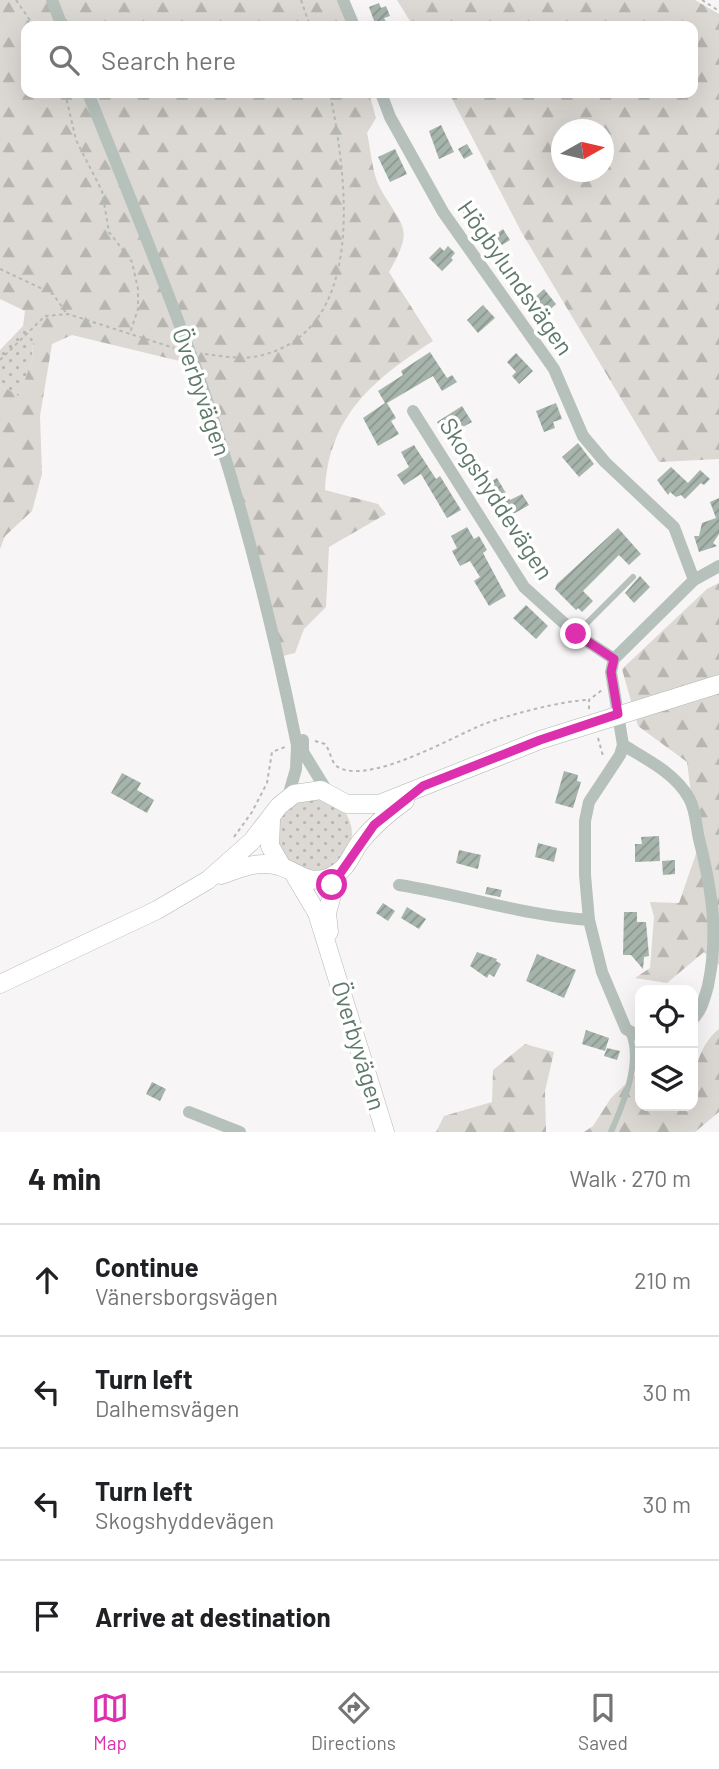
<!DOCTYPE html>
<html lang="en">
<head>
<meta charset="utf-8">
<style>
	:root { --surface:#fff; --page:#f6f6f6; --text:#202124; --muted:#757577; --line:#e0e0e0; --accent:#dc30af }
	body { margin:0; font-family:Barlow,sans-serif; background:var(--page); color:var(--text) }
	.controls { position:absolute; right:21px; bottom:21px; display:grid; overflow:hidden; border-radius:14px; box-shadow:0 7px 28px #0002 }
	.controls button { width:63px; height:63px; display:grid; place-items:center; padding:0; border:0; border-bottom:2px solid var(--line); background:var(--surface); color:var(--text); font:35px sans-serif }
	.compass { position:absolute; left:551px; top:119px; width:63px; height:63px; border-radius:50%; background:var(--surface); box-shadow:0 7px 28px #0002; rotate:82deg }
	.stop { position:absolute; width:21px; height:21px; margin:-16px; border:5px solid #dc30af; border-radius:50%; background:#fff }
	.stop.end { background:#dc30af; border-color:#fff; box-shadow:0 2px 7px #0008 }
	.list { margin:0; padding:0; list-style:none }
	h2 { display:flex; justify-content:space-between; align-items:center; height:91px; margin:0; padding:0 28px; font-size:30px }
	h2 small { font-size:23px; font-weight:400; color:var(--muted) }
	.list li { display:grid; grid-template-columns:46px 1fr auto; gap:21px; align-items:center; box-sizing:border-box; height:112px; padding:0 28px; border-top:2px solid var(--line) }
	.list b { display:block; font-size:26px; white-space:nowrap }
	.list p { margin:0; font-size:23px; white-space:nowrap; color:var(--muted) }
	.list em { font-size:23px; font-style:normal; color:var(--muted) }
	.icon { flex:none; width:38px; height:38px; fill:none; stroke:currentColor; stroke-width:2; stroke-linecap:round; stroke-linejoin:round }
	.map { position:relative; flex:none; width:719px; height:1132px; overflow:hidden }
	.search { position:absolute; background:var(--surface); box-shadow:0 7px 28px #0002; left:21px; right:21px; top:21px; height:77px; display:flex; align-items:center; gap:18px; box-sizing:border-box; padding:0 24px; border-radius:14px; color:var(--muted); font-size:26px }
	.sheet { height:539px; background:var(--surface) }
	nav { display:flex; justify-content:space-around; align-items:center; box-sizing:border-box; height:98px; border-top:2px solid var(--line); background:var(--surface); font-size:19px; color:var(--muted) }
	nav a { display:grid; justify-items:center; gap:4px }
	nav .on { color:var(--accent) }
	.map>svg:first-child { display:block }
</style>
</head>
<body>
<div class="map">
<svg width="719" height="1132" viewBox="0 0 719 1132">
	<defs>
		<pattern id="grass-dots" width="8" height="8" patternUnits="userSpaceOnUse" patternTransform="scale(1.75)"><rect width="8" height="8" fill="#dcd9d4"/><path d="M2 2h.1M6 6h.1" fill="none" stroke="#b6b5b0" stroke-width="1.8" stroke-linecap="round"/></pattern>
		<pattern id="forest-firs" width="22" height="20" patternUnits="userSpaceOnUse" patternTransform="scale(1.75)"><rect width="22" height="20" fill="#dcd9d4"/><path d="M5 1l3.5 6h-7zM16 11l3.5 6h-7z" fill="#b6b5b0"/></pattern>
		<pattern id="building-hatch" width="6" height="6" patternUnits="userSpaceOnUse" patternTransform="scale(1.75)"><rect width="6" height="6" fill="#a6b4ac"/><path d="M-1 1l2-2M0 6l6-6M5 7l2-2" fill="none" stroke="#8a9790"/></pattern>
	</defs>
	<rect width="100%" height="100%" fill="#f7f5f5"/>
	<path fill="url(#grass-dots)" d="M23,326L33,335L32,360L19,397L0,385V350Z
		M276 834a38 38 0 1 1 76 0a38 38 0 1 1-76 0Z"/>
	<path fill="url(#forest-firs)" fill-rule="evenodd" d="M0,0H342L349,26H26V93H369L376,118L367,133C371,150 372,173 380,188C403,229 415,226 389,272L433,341C374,379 329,415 325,490L378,504L386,514L329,547L326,607L304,629L295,653L283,656L200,366L72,335L52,344L40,416L42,474L32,511L5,536L0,549V385L19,396L32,360L33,335L23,326L25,311L0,299Z
		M397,0H695L719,14V459L659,462L522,233L449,93H693V26H413ZM562,130H604V172H562Z
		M719,583V965L704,952L667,983L635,978L650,968L654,917L650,902L679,903L698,848L687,762L638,726L622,669L707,589Z
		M719,1029V1112L695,1132H584L593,1126L611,1098L636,1074L640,1077V1106H693C693,1078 696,1047 719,1029Z
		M525,1044L554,1052L545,1091L546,1132H436L444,1116L492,1102L493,1070Z"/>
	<path fill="url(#building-hatch)" d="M379,3L381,8L386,6L390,16L384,18L386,22L376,26L369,7Z
		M441,125L454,152L439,159L429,131Z
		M467,144L473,154L464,159L458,149Z
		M395,149L407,174L390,182L378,157Z
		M477,205L484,219L471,226L463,212Z
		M503,229L510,240L502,245L495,235Z
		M448,246L455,253L451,258L453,260L442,271L429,258L440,247L444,251Z
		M544,289L556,304L545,314L533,299Z
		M483,305L495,318L478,333L467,320Z
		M430,352L447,378L452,375L457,382L442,391L433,376L387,403L396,418L391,421L399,434L378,446L363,418L385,403L378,391L403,375L401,371Z
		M516,353L533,371L519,384L512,376L516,372L507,362Z
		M556,403L562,419L553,422L555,428L544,432L536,411Z
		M462,406L472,422L446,436L437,422Z
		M578,443L594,464L579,477L562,457Z
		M414,445L436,479L440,476L461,510L447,518L421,474L404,485L397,475L409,467L401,452Z
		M671,467L688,483L700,470L710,479L704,485L701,483L685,499L681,495L676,497L670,492L668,495L657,480Z
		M497,478L510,500L522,494L529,505L503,520L487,484Z
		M719,498V534L713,543L717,546L699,552L694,536H699L702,523L716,518L710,502Z
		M467,527L474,539L479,536L487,550L483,553L506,596L489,606L474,581L480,577L470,561L460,566L452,551L457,548L451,536Z
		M618,528L641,554L629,565L619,555L583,591L593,601L582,612L578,608L576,610L555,589L557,584Z
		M640,576L650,587L634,603L625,593Z
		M526,605L548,626L536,639L513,618Z
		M564,771L578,775L577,781L581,782L573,808L555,803Z
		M122,773L141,783L137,790L154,800L147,813L111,793Z
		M659,836L660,861L635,862V844H642L641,837Z
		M538,843L557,848L554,862L535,857Z
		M459,850L481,855L478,869L456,863Z
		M675,860V874L663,875L662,861Z
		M487,887L502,890L500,897L485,894Z
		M383,903L395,911L388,921L376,913Z
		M407,907L426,919L419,929L401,918Z
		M624,912H637V922H646L649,956L644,957L643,969L631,955H623Z
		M477,952L497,959L496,961L501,964L494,977L489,974L487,978L470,966Z
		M537,954L576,970L564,998L526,981Z
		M586,1030L609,1038L605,1051L582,1044Z
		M607,1048L620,1051L617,1060L604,1056Z
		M152,1082L166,1089L160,1101L146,1094Z"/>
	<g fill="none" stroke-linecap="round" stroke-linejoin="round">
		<g stroke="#acb8b2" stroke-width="19">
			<path id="secondary" d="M271,820L270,846L282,867
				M221,875C239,869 255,861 274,865C295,868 306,887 330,877C349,869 350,855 361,841C374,825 388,813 405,801
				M295,876L317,913L385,1132
				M329,932L327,913L338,873
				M0,984L157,910L208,880L252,841L279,806L294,794L321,790L347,804H379L540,740L719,684"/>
		</g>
		<path stroke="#b3bab6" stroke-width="2" stroke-dasharray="3.5 3.5" stroke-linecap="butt" d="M16,0L34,26
			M301,0L310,26
			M702,0L719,11
			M65,93L76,140L102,191L109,232L132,262L138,289V309L130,333
			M0,269L53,294L67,314
			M205,354C221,356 237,359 253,357C371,337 346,174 330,93
			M0,360L45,316L68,314L174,348
			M589,709V700L602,690
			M598,738L603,756
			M315,741L325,744C332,753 330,765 342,769C377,781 452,737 484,724C508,715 565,700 589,700
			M234,837L252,812L267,783L272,752L285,747"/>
		<path stroke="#b7c1bc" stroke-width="6" d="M576,634L633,577
			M611,1132C623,1104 641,1064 629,1034"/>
		<path stroke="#b7c1bc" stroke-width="12" d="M52,0L62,26
			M343,0L354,26
			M88,93C126,188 166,284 200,380C241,499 272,622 297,745L296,769L288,797
			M381,93L390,117L443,212L554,369L583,436L605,462L674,527L694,580
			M413,411L524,587L576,634L614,659
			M303,740V752L327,791
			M623,745C646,759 675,773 689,798C696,810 696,826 699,839C712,890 719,934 708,986C704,999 702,1010 693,1019
			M399,885C463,895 522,915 589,920
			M640,1037L626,1029L602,972L589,920L585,875V821L589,802L620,755L623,745L611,672L614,659L694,580L719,566
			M189,1112L240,1132"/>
		<use href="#secondary" stroke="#fff" stroke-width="18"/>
	</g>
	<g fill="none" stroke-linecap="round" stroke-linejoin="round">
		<path stroke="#dc30af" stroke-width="9" d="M332,885L374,825L423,786L540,740L618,714L611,672L614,659L576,634"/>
	</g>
	<g text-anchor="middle" stroke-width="7" stroke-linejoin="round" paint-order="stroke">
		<g font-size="24" fill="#5f796b" stroke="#fff">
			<text transform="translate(515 278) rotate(55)" y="8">Högbylundsvägen</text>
			<text transform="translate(201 392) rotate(71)" y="8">Överbyvägen</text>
			<text transform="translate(496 499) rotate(57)" y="8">Skogshyddevägen</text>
			<text transform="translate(358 1046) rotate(73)" y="8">Överbyvägen</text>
		</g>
	</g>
</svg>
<div class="controls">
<button><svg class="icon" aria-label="locate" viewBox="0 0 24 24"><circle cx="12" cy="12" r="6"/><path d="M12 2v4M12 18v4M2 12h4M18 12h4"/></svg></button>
<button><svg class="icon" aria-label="layers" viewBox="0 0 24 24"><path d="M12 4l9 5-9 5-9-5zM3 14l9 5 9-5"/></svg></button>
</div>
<svg class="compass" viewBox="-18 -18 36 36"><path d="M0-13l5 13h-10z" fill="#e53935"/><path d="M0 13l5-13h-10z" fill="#757577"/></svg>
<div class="stop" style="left:332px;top:885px"></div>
<div class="stop end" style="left:576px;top:634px"></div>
<div class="search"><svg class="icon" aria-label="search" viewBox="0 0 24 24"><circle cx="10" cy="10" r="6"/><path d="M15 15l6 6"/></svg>Search here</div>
</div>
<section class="sheet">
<h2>4 min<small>Walk · 270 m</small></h2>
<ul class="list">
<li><svg class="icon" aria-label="ahead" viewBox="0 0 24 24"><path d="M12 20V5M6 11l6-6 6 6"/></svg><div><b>Continue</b><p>Vänersborgsvägen</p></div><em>210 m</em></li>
<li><svg class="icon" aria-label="left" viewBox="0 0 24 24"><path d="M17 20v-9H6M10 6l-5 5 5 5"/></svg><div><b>Turn left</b><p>Dalhemsvägen</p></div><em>30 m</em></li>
<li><svg class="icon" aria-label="left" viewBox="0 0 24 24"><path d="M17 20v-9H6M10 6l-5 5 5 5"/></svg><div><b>Turn left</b><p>Skogshyddevägen</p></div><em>30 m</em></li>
<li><svg class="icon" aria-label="arrive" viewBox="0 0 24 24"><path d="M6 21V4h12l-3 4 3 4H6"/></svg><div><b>Arrive at destination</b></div></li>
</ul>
</section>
<nav>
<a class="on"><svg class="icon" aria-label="map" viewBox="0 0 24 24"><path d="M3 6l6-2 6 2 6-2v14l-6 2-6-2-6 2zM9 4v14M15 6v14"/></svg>Map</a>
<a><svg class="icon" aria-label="directions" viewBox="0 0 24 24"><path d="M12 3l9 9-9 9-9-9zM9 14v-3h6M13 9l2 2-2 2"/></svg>Directions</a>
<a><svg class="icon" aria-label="saved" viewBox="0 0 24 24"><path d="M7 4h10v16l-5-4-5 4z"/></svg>Saved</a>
</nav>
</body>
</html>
